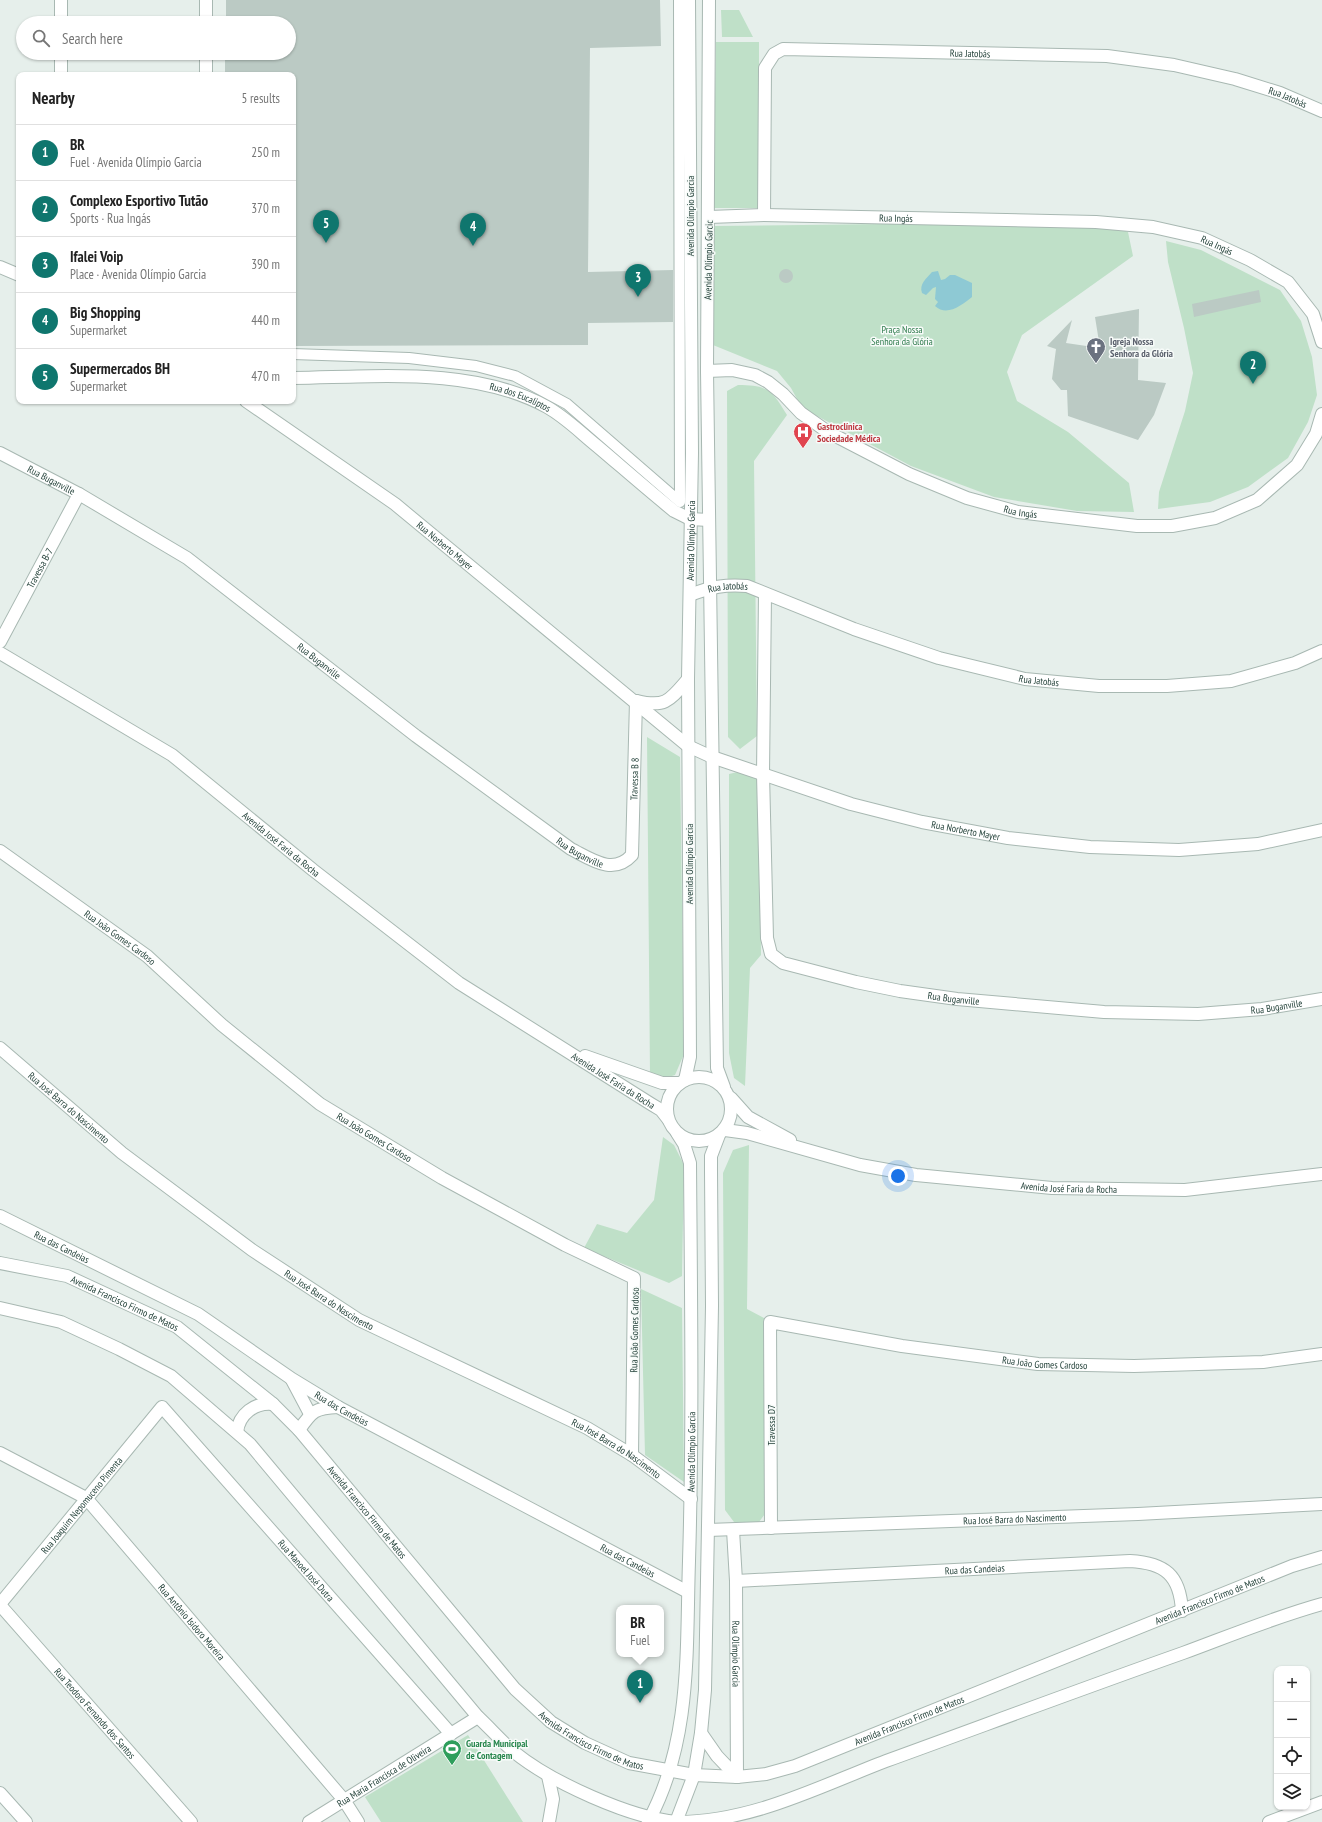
<!DOCTYPE html>
<html lang="en">
<head>
<meta charset="utf-8">
<style>
	:root { --surface:#fff; --page:#f6f6f6; --text:#222; --muted:#767676; --line:#e0e0e0; --accent:#0f766e }
	body { margin:0; font-family:"PT Sans Narrow",sans-serif; background:var(--page); color:var(--text) }
	.controls { position:absolute; right:12px; bottom:12px; display:grid; overflow:hidden; border-radius:8px; box-shadow:0 1px 3px #0004 }
	.controls button { width:36px; height:36px; display:grid; place-items:center; padding:0; border:0; border-bottom:1px solid var(--line); background:var(--surface); color:var(--text); font:20px sans-serif }
	.you { position:absolute; left:898px; top:1176px; width:14px; height:14px; margin:-10px; border:3px solid #fff; border-radius:50%; background:#1a73e8; box-shadow:0 0 0 6px #1a73e833 }
	.badge { display:grid; place-items:center; width:26px; height:26px; border-radius:50%; background:var(--accent); color:#fff; font-size:13px; font-weight:700 }
	.pin { position:absolute; translate:-50% -33px; filter:drop-shadow(0 1px 2px #0008) }
	.pin::after { content:''; position:absolute; top:21px; width:14px; height:12px; background:inherit; clip-path:polygon(0 0,100% 0,50% 100%) }
	.popup { position:absolute; left:616px; top:1605px; width:48px; height:52px; box-sizing:border-box; display:grid; place-content:center; border-radius:8px; background:var(--surface); filter:drop-shadow(0 1px 3px #0005); font-size:13px; white-space:nowrap; color:var(--muted) }
	.popup b { font-size:15px; color:var(--text) }
	.popup::after { content:''; position:absolute; left:50%; top:100%; margin-left:-8px; border:8px solid transparent; border-top-color:var(--surface) }
	.list { margin:0; padding:0; list-style:none }
	h2 { display:flex; justify-content:space-between; align-items:center; height:52px; margin:0; padding:0 16px; font-size:17px }
	h2 small { font-size:13px; font-weight:400; color:var(--muted) }
	.list li { display:grid; grid-template-columns:26px 1fr auto; gap:12px; align-items:center; box-sizing:border-box; height:56px; padding:0 16px; border-top:1px solid var(--line) }
	.list b { display:block; font-size:15px; white-space:nowrap }
	.list p { margin:0; font-size:13px; white-space:nowrap; color:var(--muted) }
	.list em { font-size:13px; font-style:normal; color:var(--muted) }
	.icon { flex:none; width:22px; height:22px; fill:none; stroke:currentColor; stroke-width:2; stroke-linecap:round; stroke-linejoin:round }
	.map { position:relative; flex:none; width:1322px; height:1822px; overflow:hidden }
	.search { position:absolute; background:var(--surface); box-shadow:0 1px 3px #0004; left:16px; top:16px; width:280px; height:44px; display:flex; align-items:center; gap:10px; box-sizing:border-box; padding:0 14px; border-radius:22px; color:var(--muted); font-size:15px }
	.panel { position:absolute; background:var(--surface); box-shadow:0 1px 3px #0004; left:16px; top:72px; width:280px; height:332px; border-radius:8px }
	.map>svg:first-child { display:block }
</style>
</head>
<body>
<div class="map">
<svg width="1322" height="1822" viewBox="0 0 1322 1822">
	<rect width="100%" height="100%" fill="#e6efeb"/>
	<path fill="#bfe0c8" d="M721,10H739L753,37H722Z
		M716,42H759V208H713Z
		M965,223L1116,227L1128,232L1133,256L1022,335L1007,372L1017,401L1068,432L1129,483L1134,512L1077,511L994,497L911,466L802,408L791,388L777,371L713,345L714,226Z
		M1166,241L1201,250L1280,290L1301,321L1312,357L1317,395L1308,422L1288,458L1248,487L1210,502L1158,509L1159,492L1185,411L1193,373L1184,328L1168,262Z
		M738,385C768,385 772,390 787,415L754,461L757,736L740,749L728,737L727,391Z
		M647,737L680,757L684,1054L675,1075L659,1080L650,1075Z
		M742,771L759,780L761,955L750,968L745,1086L734,1078L729,1053V774Z
		M663,1137L674,1145L684,1165L682,1276L669,1283L584,1248L597,1224L627,1233L654,1200Z
		M749,1145L747,1309L764,1318L767,1511L759,1522H734L725,1510L723,1173L733,1150Z
		M641,1289L682,1308L684,1482L645,1455Z
		M468,1735L523,1822H381L365,1797Z"/>
	<path fill="#8ec9d4" d="M938,271L941,280L945,279L950,275H955L972,283V297C962,305 947,317 935,306L938,302L935,299L936,287L933,288L926,295L922,293C919,284 926,279 932,272Z"/>
	<path fill="#bbcac4" d="M226,0H660L661,46L590,48L588,272L673,270V322L588,323V345L293,346V75H225V53H289V23H226Z
		M779 276a7 7 0 1 1 14 0a7 7 0 1 1-14 0Z
		M1259,290L1261,302L1194,317L1192,304Z
		M1139,309L1138,380L1166,383L1154,415L1138,440L1068,416L1067,390H1061L1052,379L1056,349L1047,346L1072,320L1066,343L1100,348L1095,317Z"/>
	<g fill="none" stroke-linecap="round" stroke-linejoin="round">
		<g stroke="#a8b8b2" stroke-width="12">
			<path id="pedestrian" d="M293,354L409,358L476,366L515,376L567,404L680,502L679,0"/>
		</g>
		<g stroke="#a8b8b2" stroke-width="14">
			<g id="minor">
				<path d="M61,0V23"/>
				<path d="M206,23V0"/>
				<path d="M61,75V53"/>
				<path d="M206,75V53"/>
				<path id="s1" d="M764,215L765,68L774,54L783,49L1107,56L1174,65L1235,79L1280,93L1322,111"/>
				<path id="s2" d="M709,217L764,215L1096,222L1153,227L1202,238L1250,260L1288,282L1313,314L1322,342"/>
				<path d="M0,267L19,275"/>
				<path id="s3" d="M707,371L732,370L755,375L768,382L783,394L801,413L828,432L909,474L967,498L1018,512L1137,526H1172L1215,518L1257,500L1297,465L1316,434L1322,414"/>
				<path id="s4" d="M293,378C374,377 473,366 547,407C565,417 581,433 597,446C623,468 648,490 674,511L690,519L709,520"/>
				<path id="s5" d="M246,401L395,504L688,746L712,757L851,804L922,822L1008,838L1090,847L1179,850L1258,844L1322,830"/>
				<path id="s6" d="M0,453L79,494L187,558L416,736L571,849C591,859 613,876 632,855L636,701"/>
				<path id="s7" d="M765,594L763,774L767,938L771,954L783,963L856,982L900,991L957,999L1104,1012L1198,1014L1262,1009L1322,999"/>
				<path id="s8" d="M690,595C710,587 726,584 747,586L854,629L939,658L1025,679L1099,686H1167L1231,681L1295,663L1322,651"/>
				<path id="s9" d="M0,642L79,494"/>
				<path d="M637,701C666,708 670,700 688,679"/>
				<path id="s10" d="M0,851L147,956L222,1025L320,1104L442,1178L565,1245L634,1278L632,1455"/>
				<path id="s11" d="M0,1048L122,1153L252,1250L359,1320L587,1428L632,1455L691,1499"/>
				<path id="s12" d="M0,1216L198,1314L292,1379L338,1407L688,1592"/>
				<path d="M292,1380L310,1414"/>
				<path d="M299,1430C312,1411 315,1408 338,1407"/>
				<path id="s13" d="M0,1453L86,1498L344,1800L358,1822"/>
				<path id="s14" d="M771,1528L770,1322L902,1346L1038,1364L1134,1366L1263,1362L1322,1354"/>
				<path id="s15" d="M708,1530L1138,1514L1322,1504"/>
				<path id="s16" d="M733,1530L736,1581L737,1777"/>
				<path id="s17" d="M736,1581L1130,1561C1165,1563 1180,1575 1182,1611"/>
				<path id="s18" d="M0,1604L162,1407L451,1734"/>
				<path id="s19" d="M0,1605L191,1822"/>
				<path id="s20" d="M309,1822L478,1717"/>
			</g>
		</g>
		<g stroke="#a8b8b2" stroke-width="14">
			<g id="tertiary">
				<path d="M709,0L707,371L717,1068L724,1087"/>
				<path id="s21" d="M0,653L172,755L313,870L459,983L651,1104L661,1110L668,1119"/>
				<path d="M585,1056L662,1083H680"/>
				<circle cx="699" cy="1109" r="32"/>
				<path id="s22" d="M685,1080L690,1057L688,679L692,453L689,0"/>
				<path d="M731,1098L748,1117L790,1140"/>
				<path id="s23" d="M725,1130L747,1133L860,1165L916,1175L1052,1188L1185,1190L1322,1174"/>
				<path id="s24" d="M0,1263L67,1276L177,1327L273,1404L299,1430L515,1689L551,1722L585,1743L629,1763L694,1775L737,1777L766,1774L795,1766L1292,1566L1322,1557"/>
				<path d="M0,1308L61,1322L119,1349L171,1376L250,1444L478,1717C490,1728 501,1741 514,1752C551,1782 630,1818 677,1822C752,1822 818,1787 886,1761C985,1725 1084,1688 1183,1653C1229,1636 1275,1617 1322,1604"/>
				<path d="M237,1432C239,1414 255,1402 273,1404"/>
				<path d="M701,1733L717,1756L737,1777"/>
				<path d="M548,1776L553,1799L549,1822"/>
				<path d="M0,1793L26,1822"/>
				<path id="s25" d="M648,1822C692,1741 686,1650 689,1561C693,1428 691,1296 690,1163L684,1144L677,1133"/>
				<path d="M676,1822L694,1775L701,1733L705,1690L712,1306L711,1171V1156L719,1135"/>
				<path d="M1269,1822L1322,1802"/>
			</g>
		</g>
		<use href="#pedestrian" stroke="#fff" stroke-width="10"/>
		<use href="#minor" stroke="#fff" stroke-width="12"/>
		<use href="#tertiary" stroke="#fff" stroke-width="12"/>
	</g>
	<defs>
		<g id="church-pin" transform="scale(1)"><path d="M0 17L-7.5 6A9.5 9.5 0 1 1 7.5 6Z" fill="#6b7280" stroke="#f7fbf9"/><path d="M-1.2-6h2.4v3.5h3.3v2.4h-3.3V6h-2.4V-.1h-3.3v-2.4h3.3Z" fill="#fff"/></g>
		<g id="hospital-pin" transform="scale(1)"><path d="M0 17L-7.5 6A9.5 9.5 0 1 1 7.5 6Z" fill="#e0444e" stroke="#f7fbf9"/><path d="M-5-5h3v3.5h4V-5h3V5h-3V1.5h-4V5h-3Z" fill="#fff"/></g>
		<g id="stadium-pin" transform="scale(1)"><path d="M0 17L-7.5 6A9.5 9.5 0 1 1 7.5 6Z" fill="#2e9e5b" stroke="#f7fbf9"/><path d="M0-5a6.5 5 0 1 0 0 10a6.5 5 0 1 0 0-10ZM-3.5-1.8h7v3.6h-7Z" fill="#fff"/></g>
	</defs>
	<g fill-rule="evenodd">
		<use href="#church-pin" x="1096" y="347"/>
		<use href="#hospital-pin" x="803" y="432"/>
		<use href="#stadium-pin" x="452" y="1749"/>
	</g>
	<g text-anchor="middle" stroke-width="3" stroke-linejoin="round" paint-order="stroke">
		<g font-size="10" fill="#24423a" stroke="#f7fbf9">
			<text dy="4" stroke="none"><textPath href="#s1" startOffset="361">Rua Jatobás</textPath></text>
			<text dy="4" stroke="none"><textPath href="#s1" startOffset="684">Rua Jatobás</textPath></text>
			<text transform="translate(690 216) rotate(-90)" y="4">Avenida Olímpio Garcia</text>
			<text dy="4" stroke="none"><textPath href="#s2" startOffset="187">Rua Ingás</textPath></text>
			<text dy="4" stroke="none"><textPath href="#s2" startOffset="511">Rua Ingás</textPath></text>
			<text transform="translate(708 260) rotate(-89)" y="4">Avenida Olímpio Garcic</text>
			<text dy="4" stroke="none"><textPath href="#s4" startOffset="230">Rua dos Eucaliptos</textPath></text>
			<text dy="4" stroke="none"><textPath href="#s6" startOffset="58">Rua Buganville</textPath></text>
			<text dy="4" stroke="none"><textPath href="#s3" startOffset="351">Rua Ingás</textPath></text>
			<text dy="4" stroke="none"><textPath href="#s22" startOffset="540">Avenida Olímpio Garcia</textPath></text>
			<text dy="4" stroke="none"><textPath href="#s5" startOffset="246">Rua Norberto Mayer</textPath></text>
			<text dy="4" stroke="none"><textPath href="#s9" startOffset="84">Travessa B-7</textPath></text>
			<text dy="4" stroke="none"><textPath href="#s8" startOffset="39">Rua Jatobás</textPath></text>
			<text dy="4" stroke="none"><textPath href="#s6" startOffset="382">Rua Buganville</textPath></text>
			<text dy="4" stroke="none"><textPath href="#s8" startOffset="366">Rua Jatobás</textPath></text>
			<text dy="4" stroke="none"><textPath href="#s6" startOffset="840">Travessa B 8</textPath></text>
			<text dy="4" stroke="none"><textPath href="#s5" startOffset="852">Rua Norberto Mayer</textPath></text>
			<text dy="4" stroke="none"><textPath href="#s21" startOffset="341">Avenida José Faria da Rocha</textPath></text>
			<text dy="4" stroke="none"><textPath href="#s6" startOffset="706">Rua Buganville</textPath></text>
			<text transform="translate(689 864) rotate(-90)" y="4">Avenida Olímpio Garcia</text>
			<text dy="4" stroke="none"><textPath href="#s10" startOffset="148">Rua João Gomes Cardoso</textPath></text>
			<text dy="4" stroke="none"><textPath href="#s7" startOffset="550">Rua Buganville</textPath></text>
			<text dy="4" stroke="none"><textPath href="#s7" startOffset="874">Rua Buganville</textPath></text>
			<text dy="4" stroke="none"><textPath href="#s21" startOffset="749">Avenida José Faria da Rocha</textPath></text>
			<text dy="4" stroke="none"><textPath href="#s11" startOffset="91">Rua José Barra do Nascimento</textPath></text>
			<text dy="4" stroke="none"><textPath href="#s10" startOffset="472">Rua João Gomes Cardoso</textPath></text>
			<text dy="4" stroke="none"><textPath href="#s23" startOffset="350">Avenida José Faria da Rocha</textPath></text>
			<text dy="4" stroke="none"><textPath href="#s12" startOffset="69">Rua das Candeias</textPath></text>
			<text dy="4" stroke="none"><textPath href="#s11" startOffset="415">Rua José Barra do Nascimento</textPath></text>
			<text dy="4" stroke="none"><textPath href="#s24" startOffset="132">Avenida Francisco Firmo de Matos</textPath></text>
			<text transform="translate(634 1330) rotate(-89)" y="4">Rua João Gomes Cardoso</text>
			<text dy="4" stroke="none"><textPath href="#s14" startOffset="484">Rua João Gomes Cardoso</textPath></text>
			<text dy="4" stroke="none"><textPath href="#s12" startOffset="393">Rua das Candeias</textPath></text>
			<text transform="translate(771 1425) rotate(-90)" y="4">Travessa D7</text>
			<text dy="4" stroke="none"><textPath href="#s11" startOffset="739">Rua José Barra do Nascimento</textPath></text>
			<text dy="4" stroke="none"><textPath href="#s25" startOffset="376">Avenida Olímpio Garcia</textPath></text>
			<text dy="4" stroke="none"><textPath href="#s18" startOffset="128">Rua Joaquim Nepomuceno Pimenta</textPath></text>
			<text dy="4" stroke="none"><textPath href="#s24" startOffset="456">Avenida Francisco Firmo de Matos</textPath></text>
			<text dy="4" stroke="none"><textPath href="#s15" startOffset="307">Rua José Barra do Nascimento</textPath></text>
			<text dy="4" stroke="none"><textPath href="#s12" startOffset="717">Rua das Candeias</textPath></text>
			<text dy="4" stroke="none"><textPath href="#s17" startOffset="239">Rua das Candeias</textPath></text>
			<text dy="4" stroke="none"><textPath href="#s18" startOffset="473">Rua Manoel José Dutra</textPath></text>
			<text dy="4" stroke="none"><textPath href="#s24" startOffset="1439">Avenida Francisco Firmo de Matos</textPath></text>
			<text dy="4" stroke="none"><textPath href="#s13" startOffset="260">Rua Antônio Isidoro Moreira</textPath></text>
			<text dy="4" stroke="none"><textPath href="#s16" startOffset="124">Rua Olimpio Garcia</textPath></text>
			<text dy="4" stroke="none"><textPath href="#s19" startOffset="144">Rua Teodoro Fernando dos Santos</textPath></text>
			<text dy="4" stroke="none"><textPath href="#s24" startOffset="1115">Avenida Francisco Firmo de Matos</textPath></text>
			<text dy="4" stroke="none"><textPath href="#s24" startOffset="780">Avenida Francisco Firmo de Matos</textPath></text>
			<text dy="4" stroke="none"><textPath href="#s20" startOffset="88">Rua Maria Francisca de Oliveira</textPath></text>
		</g>
		<g font-size="10" fill="#2d7a4b" stroke="#f7fbf9">
			<text x="902" y="333">Praça Nossa<tspan x="902" dy="12">Senhora da Glória</tspan></text>
		</g>
		<g font-size="10" font-weight="bold" fill="#5b616d" stroke="#f7fbf9" text-anchor="start">
			<text x="1110" y="345">Igreja Nossa<tspan x="1110" dy="12">Senhora da Glória</tspan></text>
		</g>
		<g font-size="10" font-weight="bold" fill="#be3a42" stroke="#f7fbf9" text-anchor="start">
			<text x="817" y="430">Gastroclínica<tspan x="817" dy="12">Sociedade Médica</tspan></text>
		</g>
		<g font-size="10" font-weight="bold" fill="#27864d" stroke="#f7fbf9" text-anchor="start">
			<text x="466" y="1747">Guarda Municipal<tspan x="466" dy="12">de Contagem</tspan></text>
		</g>
	</g>
</svg>
<div class="controls">
<button>+</button>
<button>−</button>
<button><svg class="icon" aria-label="locate" viewBox="0 0 24 24"><circle cx="12" cy="12" r="6"/><path d="M12 2v4M12 18v4M2 12h4M18 12h4"/></svg></button>
<button><svg class="icon" aria-label="layers" viewBox="0 0 24 24"><path d="M12 4l9 5-9 5-9-5zM3 14l9 5 9-5"/></svg></button>
</div>
<div class="you"></div>
<div class="pin badge" style="left:640px;top:1703px">1</div>
<div class="popup"><b>BR</b>Fuel</div>
<div class="pin badge" style="left:1253px;top:384px">2</div>
<div class="pin badge" style="left:638px;top:297px">3</div>
<div class="pin badge" style="left:473px;top:246px">4</div>
<div class="pin badge" style="left:326px;top:243px">5</div>
<div class="search"><svg class="icon" aria-label="search" viewBox="0 0 24 24"><circle cx="10" cy="10" r="6"/><path d="M15 15l6 6"/></svg>Search here</div>
<section class="panel">
<h2>Nearby<small>5 results</small></h2>
<ul class="list">
<li><span class="badge">1</span><div><b>BR</b><p>Fuel · Avenida Olímpio Garcia</p></div><em>250 m</em></li>
<li><span class="badge">2</span><div><b>Complexo Esportivo Tutão</b><p>Sports · Rua Ingás</p></div><em>370 m</em></li>
<li><span class="badge">3</span><div><b>Ifalei Voip</b><p>Place · Avenida Olímpio Garcia</p></div><em>390 m</em></li>
<li><span class="badge">4</span><div><b>Big Shopping</b><p>Supermarket</p></div><em>440 m</em></li>
<li><span class="badge">5</span><div><b>Supermercados BH</b><p>Supermarket</p></div><em>470 m</em></li>
</ul>
</section>
</div>
</body>
</html>
